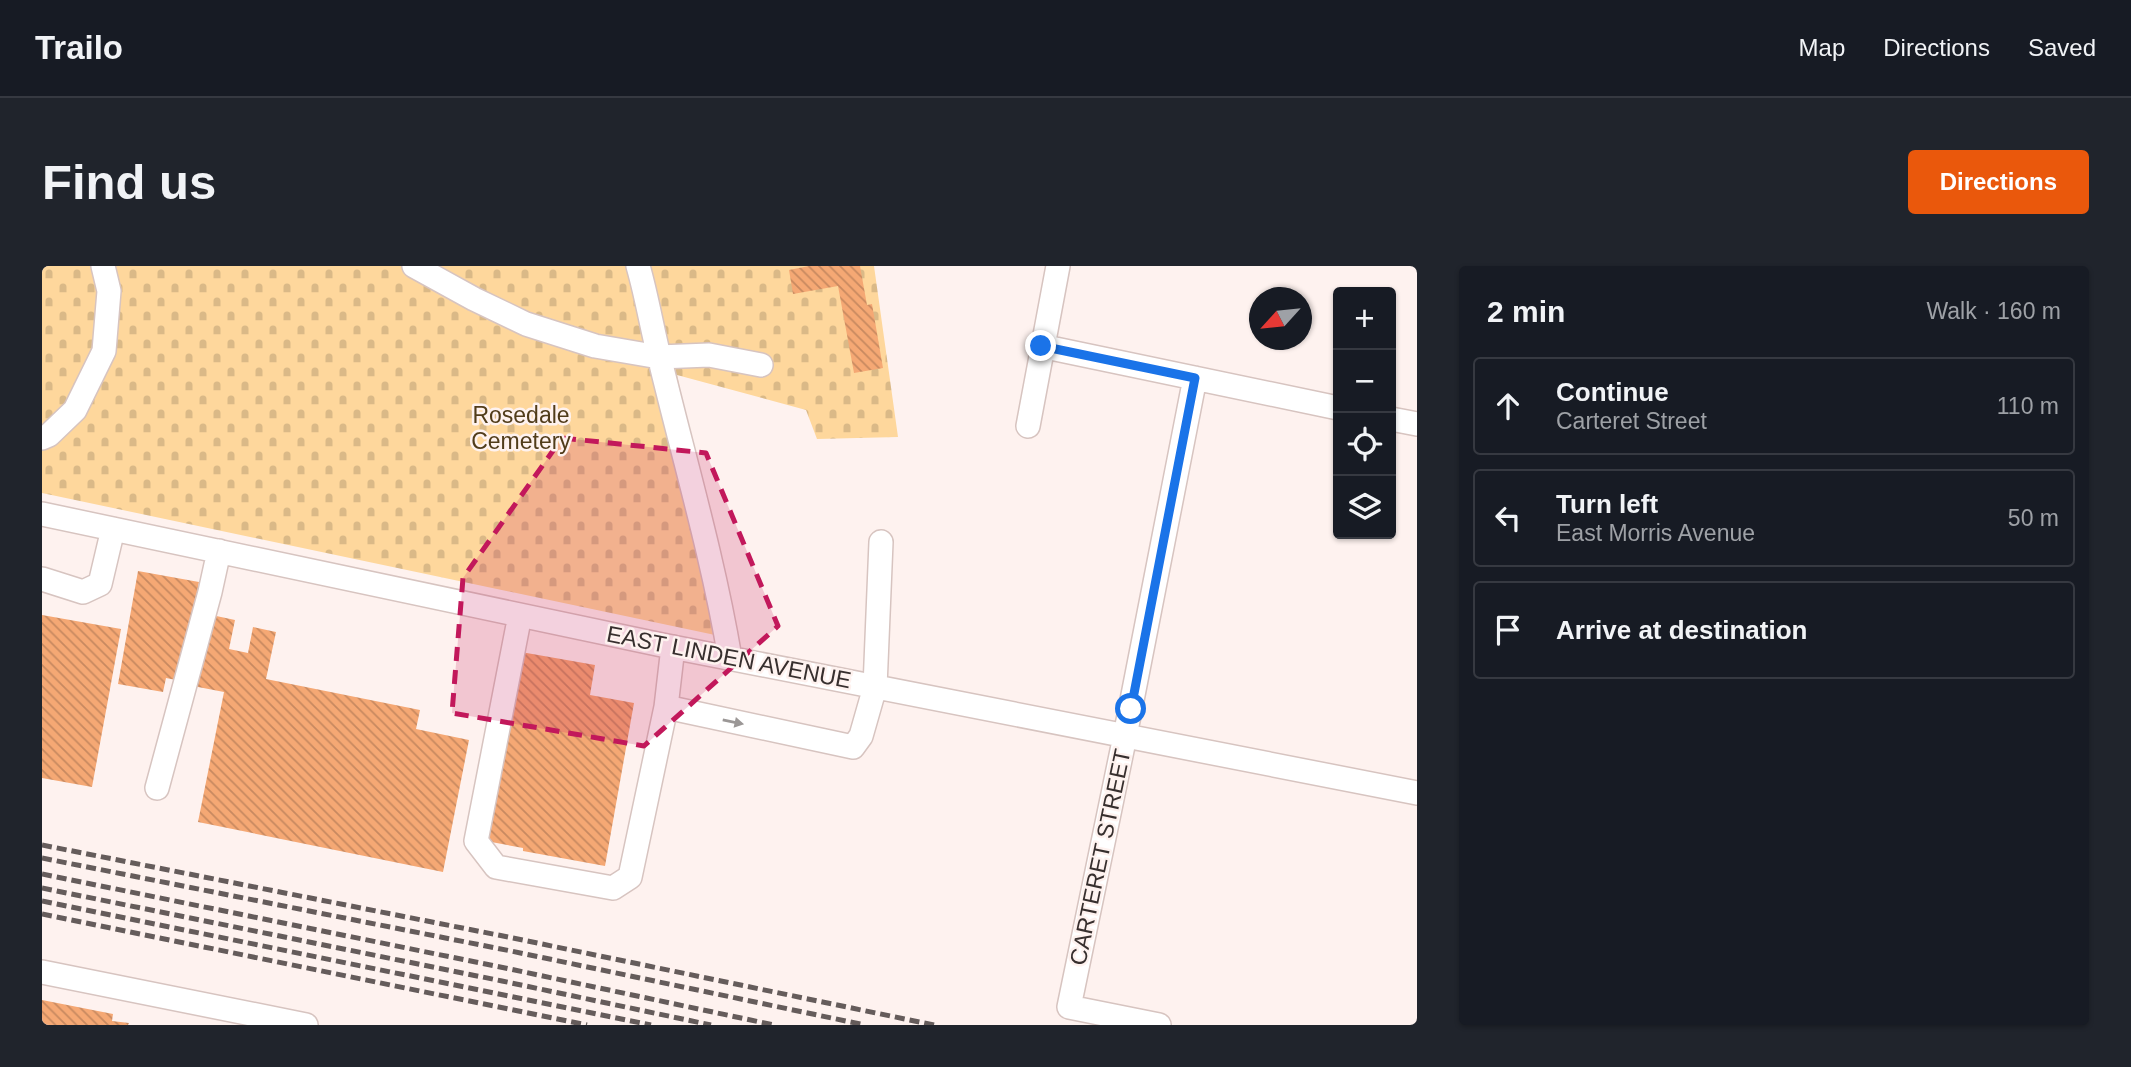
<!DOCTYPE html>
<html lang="en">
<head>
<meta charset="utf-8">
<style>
	:root { --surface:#171b24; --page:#20242c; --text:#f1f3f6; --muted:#9ea1a6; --line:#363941; --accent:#ea580c }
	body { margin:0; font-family:Arial,sans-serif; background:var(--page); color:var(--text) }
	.controls { position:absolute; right:21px; top:21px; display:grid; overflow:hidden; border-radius:7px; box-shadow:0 2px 5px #0004 }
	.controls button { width:63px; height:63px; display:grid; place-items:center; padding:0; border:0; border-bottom:2px solid var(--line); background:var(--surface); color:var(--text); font:35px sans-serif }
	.compass { position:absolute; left:1207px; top:21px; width:63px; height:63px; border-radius:50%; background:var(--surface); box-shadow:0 2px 5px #0004; rotate:243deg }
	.stop { position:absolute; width:21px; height:21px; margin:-16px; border:5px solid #1a73e8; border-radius:50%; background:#fff }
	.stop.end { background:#1a73e8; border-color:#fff; box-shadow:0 2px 7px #0008 }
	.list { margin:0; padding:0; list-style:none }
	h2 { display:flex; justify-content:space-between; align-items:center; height:91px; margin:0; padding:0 28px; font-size:30px }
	h2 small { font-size:23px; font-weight:400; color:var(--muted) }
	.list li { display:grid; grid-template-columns:46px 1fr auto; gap:21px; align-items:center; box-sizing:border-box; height:98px; margin:0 14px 14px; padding:0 14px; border:2px solid var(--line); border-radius:7px }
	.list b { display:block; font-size:26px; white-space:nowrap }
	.list p { margin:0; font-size:23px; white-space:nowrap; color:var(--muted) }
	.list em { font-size:23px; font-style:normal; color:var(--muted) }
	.icon { flex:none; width:38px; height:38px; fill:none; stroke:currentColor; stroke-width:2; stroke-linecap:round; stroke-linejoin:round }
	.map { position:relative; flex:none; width:1375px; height:759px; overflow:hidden; border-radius:7px }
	header { display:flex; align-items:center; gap:42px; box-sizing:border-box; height:98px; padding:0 35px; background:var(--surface); border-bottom:2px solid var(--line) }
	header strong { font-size:33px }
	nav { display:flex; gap:38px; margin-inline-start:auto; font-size:24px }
	.intro { display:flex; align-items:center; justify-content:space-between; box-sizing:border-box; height:168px; padding:0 42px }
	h1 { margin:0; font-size:49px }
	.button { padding:18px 32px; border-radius:7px; background:var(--accent); color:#fff; font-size:24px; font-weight:700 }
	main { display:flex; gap:42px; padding:0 42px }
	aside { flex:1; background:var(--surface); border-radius:7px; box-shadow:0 2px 5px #0004 }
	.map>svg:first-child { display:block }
</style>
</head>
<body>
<header>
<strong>Trailo</strong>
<nav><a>Map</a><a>Directions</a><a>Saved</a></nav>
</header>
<div class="intro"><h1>Find us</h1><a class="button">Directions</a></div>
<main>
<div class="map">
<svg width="1375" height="759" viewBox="0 0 1375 759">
	<defs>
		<pattern id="cemetery-stones" width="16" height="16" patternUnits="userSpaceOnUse" patternTransform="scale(1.75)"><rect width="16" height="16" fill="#fed79c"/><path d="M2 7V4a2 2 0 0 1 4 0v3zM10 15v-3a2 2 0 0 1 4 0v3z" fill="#dab987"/></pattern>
		<pattern id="building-back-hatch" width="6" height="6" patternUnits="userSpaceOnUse" patternTransform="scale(1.75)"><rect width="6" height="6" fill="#f5a874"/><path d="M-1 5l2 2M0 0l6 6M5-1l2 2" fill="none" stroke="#c78960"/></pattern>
	</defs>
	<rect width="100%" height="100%" fill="#fef2ef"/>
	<path fill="url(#cemetery-stones)" d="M0,0H832L856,171L775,173L764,144L635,109L692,373L0,227Z"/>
	<path fill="url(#building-back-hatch)" d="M767,0H818L825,39L830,38L841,102L812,107L796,20L751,28L747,4Z
		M96,305L157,316L139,415L124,412L121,426L76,418Z
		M165,348L193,354L187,383L206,387L211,361L234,366L224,413L378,444L374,463L427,474L401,606L156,556L182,426L151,420Z
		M0,349L79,363L50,521L0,512Z
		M479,386L553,399L548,429L592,437L563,600L481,585V582L444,575Z
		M0,734L71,748L70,755L87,757L86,759H0Z"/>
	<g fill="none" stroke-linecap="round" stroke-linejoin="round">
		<g stroke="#d7c4c0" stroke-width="26">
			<path id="minor" d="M372,0L432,33L484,58L553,80L617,91L667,89L719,99
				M596,0C605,31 610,63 618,94C642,193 671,291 688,392
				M999,80L1296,142
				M1349,153L1375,158
				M986,160L1016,0
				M0,172L7,169L33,144L62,85L67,25L61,0
				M0,248L620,379L1375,527
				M0,313L41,326L58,318L71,263
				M478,349L434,575L454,601L571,622L588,611L624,441L631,381
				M624,441L811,481L819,470L833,421L839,276
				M115,522L168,326L177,285
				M0,706L264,759
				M1117,759L1027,741L1083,470L1153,112"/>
		</g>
		<use href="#minor" stroke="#fff" stroke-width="23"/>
		<path stroke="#655c5b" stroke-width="5" stroke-dasharray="10 5" stroke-linecap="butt" d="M0,579L471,672L892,759
			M0,592L469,685L823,759
			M0,608L463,702L732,759
			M0,622L460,715L669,759
			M0,635L609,759
			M0,648L545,759"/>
	</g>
	<defs><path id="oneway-solid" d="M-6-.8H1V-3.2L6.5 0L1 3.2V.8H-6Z" transform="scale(1.75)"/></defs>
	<use fill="#9b9796" href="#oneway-solid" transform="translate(691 456) rotate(12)"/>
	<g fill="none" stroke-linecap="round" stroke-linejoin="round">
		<path stroke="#1a73e8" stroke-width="9" d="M999,80L1153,112L1089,443"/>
	</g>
	<path fill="#c2185b" fill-opacity="0.2" stroke="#c2185b" stroke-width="5" stroke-dasharray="14 9" stroke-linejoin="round" d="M520,172L664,187L736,360L602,480L410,447L421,312Z"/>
	<g text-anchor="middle" stroke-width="5" stroke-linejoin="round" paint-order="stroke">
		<g font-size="23" fill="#513c1a" stroke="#fef2ef">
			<text x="479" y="157">Rosedale<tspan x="479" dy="26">Cemetery</tspan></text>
		</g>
		<g font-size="23" fill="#372f2e" stroke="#fef2ef">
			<text transform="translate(687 391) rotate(11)" y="8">EAST LINDEN AVENUE</text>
			<text transform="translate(1058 591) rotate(-78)" y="8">CARTERET STREET</text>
		</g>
	</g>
</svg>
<div class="controls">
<button>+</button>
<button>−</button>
<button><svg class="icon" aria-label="locate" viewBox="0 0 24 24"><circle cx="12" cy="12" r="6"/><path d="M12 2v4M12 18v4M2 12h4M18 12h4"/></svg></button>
<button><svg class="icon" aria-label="layers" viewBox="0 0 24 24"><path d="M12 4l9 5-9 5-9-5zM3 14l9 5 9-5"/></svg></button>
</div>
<svg class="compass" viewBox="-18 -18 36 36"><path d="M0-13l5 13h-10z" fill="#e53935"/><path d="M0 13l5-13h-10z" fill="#9ea1a6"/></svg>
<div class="stop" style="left:1089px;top:443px"></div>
<div class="stop end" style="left:999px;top:80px"></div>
</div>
<aside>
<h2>2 min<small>Walk · 160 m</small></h2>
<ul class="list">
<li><svg class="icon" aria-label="ahead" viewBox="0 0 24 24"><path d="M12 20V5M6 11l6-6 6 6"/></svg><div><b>Continue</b><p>Carteret Street</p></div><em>110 m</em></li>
<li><svg class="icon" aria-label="left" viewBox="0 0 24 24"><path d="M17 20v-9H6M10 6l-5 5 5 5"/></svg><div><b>Turn left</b><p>East Morris Avenue</p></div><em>50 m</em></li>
<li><svg class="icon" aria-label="arrive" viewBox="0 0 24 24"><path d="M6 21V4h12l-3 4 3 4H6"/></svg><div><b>Arrive at destination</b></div></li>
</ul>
</aside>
</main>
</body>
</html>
